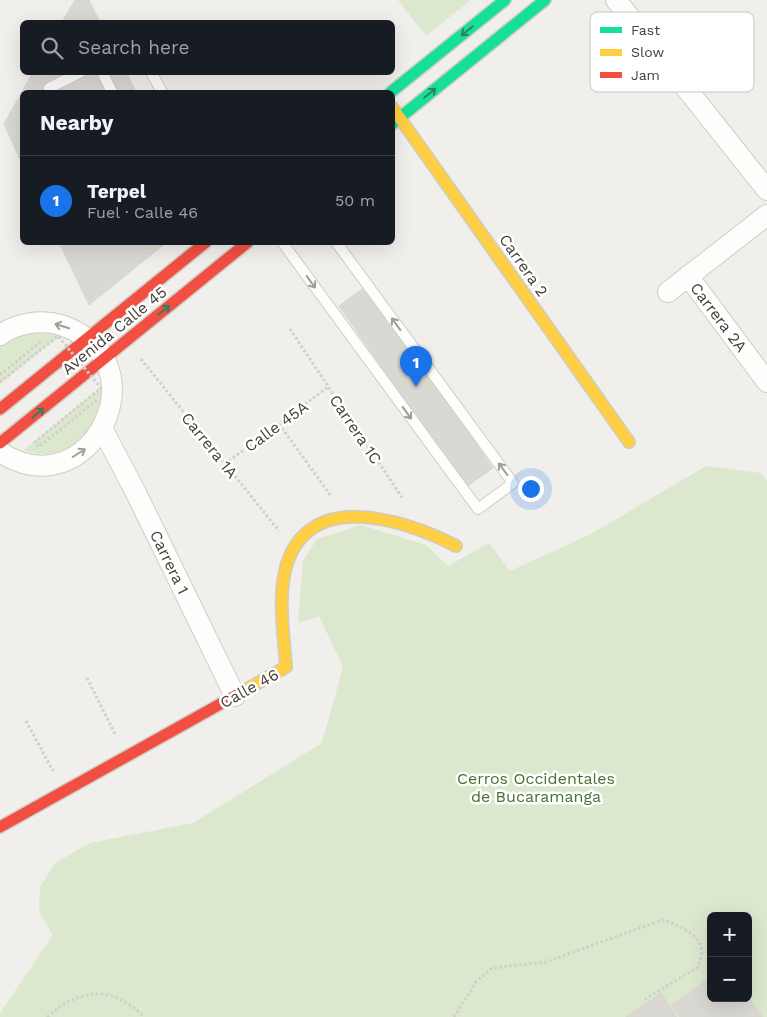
<!DOCTYPE html>
<html lang="en">
<head>
<meta charset="utf-8">
<style>
	:root { --surface:#171b24; --page:#242831; --text:#f1f3f6; --muted:#9ea1a6; --line:#363941; --accent:#1a73e8 }
	body { margin:0; font-family:"Work Sans",sans-serif; background:var(--page); color:var(--text) }
	.controls { position:absolute; right:15px; bottom:15px; display:grid; overflow:hidden; border-radius:8px; box-shadow:0 5px 20px #0002 }
	.controls button { width:45px; height:45px; display:grid; place-items:center; padding:0; border:0; border-bottom:1px solid var(--line); background:var(--surface); color:var(--text); font:25px sans-serif }
	.you { position:absolute; left:530px; top:488px; width:18px; height:18px; margin:-12px; border:4px solid #fff; border-radius:50%; background:#1a73e8; box-shadow:0 0 0 8px #1a73e833 }
	.badge { display:grid; place-items:center; width:32px; height:32px; border-radius:50%; background:var(--accent); color:#fff; font-size:16px; font-weight:700 }
	.pin { position:absolute; translate:-50% -41px; filter:drop-shadow(0 1px 2px #0008) }
	.pin::after { content:''; position:absolute; top:26px; width:18px; height:15px; background:inherit; clip-path:polygon(0 0,100% 0,50% 100%) }
	.list { margin:0; padding:0; list-style:none }
	h2 { display:flex; justify-content:space-between; align-items:center; height:65px; margin:0; padding:0 20px; font-size:21px }
	h2 small { font-size:16px; font-weight:400; color:var(--muted) }
	.list li { display:grid; grid-template-columns:32px 1fr auto; gap:15px; align-items:center; box-sizing:border-box; height:90px; padding:0 20px; border-top:1px solid var(--line) }
	.list b { display:block; font-size:19px; white-space:nowrap }
	.list p { margin:0; font-size:16px; white-space:nowrap; color:var(--muted) }
	.list em { font-size:16px; font-style:normal; color:var(--muted) }
	.icon { flex:none; width:28px; height:28px; fill:none; stroke:currentColor; stroke-width:2; stroke-linecap:round; stroke-linejoin:round }
	.map { position:relative; flex:none; width:767px; height:1017px; overflow:hidden }
	.search { position:absolute; background:var(--surface); box-shadow:0 5px 20px #0002; left:20px; top:20px; width:375px; height:55px; display:flex; align-items:center; gap:12px; box-sizing:border-box; padding:0 18px; border-radius:8px; color:var(--muted); font-size:19px }
	.panel { position:absolute; background:var(--surface); box-shadow:0 5px 20px #0002; left:20px; top:90px; width:375px; height:155px; border-radius:8px }
	.map>svg:first-child { display:block }
</style>
</head>
<body>
<div class="map">
<svg width="767" height="1017" viewBox="0 0 767 1017">
	<rect width="100%" height="100%" fill="#f0efeb"/>
	<path fill="#dce8ce" fill-rule="evenodd" d="M398,0H471L426,36Z
		M35,328L62,334L0,384V343Z
		M104,384C103,392 105,407 101,415C85,443 55,463 24,450Z
		M706,466L761,473L767,481V1017H0V1013L53,935L39,912L40,887L55,863L90,843L193,823L322,743L343,667L319,616L298,623L303,561L317,539L361,525L426,545L448,566L489,543L510,571L591,534ZM711,916H748V998H711Z"/>
	<path fill="#d9d8d3" stroke="#d8d6d1" d="M75,0H89L100,22H62Z
		M33,72H126L136,92H22V164L4,124Z
		M59,242H167L89,305Z
		M366,286L493,468L466,487L339,306Z
		M711,977V998L748,997L763,1017H680L672,1005Z
		M661,993L677,1017H626Z"/>
	<g fill="none" stroke-linecap="round" stroke-linejoin="round">
		<g stroke="#cecdc9" stroke-width="12">
			<path id="lane" d="M102,72L112,92
				M151,72L162,92
				M49,88L81,72
				M282,242L478,509L513,483L336,242"/>
		</g>
		<g stroke="#cecdc9" stroke-width="22">
			<path id="street" d="M616,0L767,190
				M688,276L767,382
				M668,292L767,215
				M0,335C17,323 41,319 61,325C166,361 90,511 0,452
				M103,430L136,493L235,696"/>
		</g>
		<g stroke="#ceccc3" stroke-width="14">
			<path id="fast" d="M391,92L505,0
				M392,124L545,0"/>
		</g>
		<g stroke="#ceccc3" stroke-width="14">
			<path id="slow" d="M392,107L629,442
				M240,693L286,667C284,636 278,602 285,571C305,488 402,518 456,546"/>
		</g>
		<g stroke="#ceccc3" stroke-width="14">
			<path id="jam" d="M0,409L206,242
				M0,443L248,242
				M0,827L240,693"/>
		</g>
		<path stroke="#d1cfcc" stroke-width="3" stroke-dasharray="2.5 2.5" stroke-linecap="butt" d="M290,329L403,499
			M141,359L279,531
			M0,375L40,342
			M279,424L331,496
			M225,464L328,387
			M87,678L116,736
			M26,721L53,771
			M47,1017C79,988 113,985 144,1017
			M454,1017L476,982L492,968L546,962L662,920C674,923 698,933 701,947C703,953 700,960 698,967L642,1001"/>
		<use href="#lane" stroke="#fdfdfc" stroke-width="10"/>
		<use href="#street" stroke="#fdfdfc" stroke-width="20"/>
		<use href="#fast" stroke="#16e098" stroke-width="11"/>
		<use href="#slow" stroke="#ffcf43" stroke-width="11"/>
		<use href="#jam" stroke="#f24e42" stroke-width="11"/>
		<path stroke="#d1cfcc" stroke-width="3" stroke-dasharray="2.5 2.5" stroke-linecap="butt" d="M0,382L58,336L101,388L35,442L39,447L98,399"/>
	</g>
	<defs><path id="oneway-shaft" d="M-6 0H5M1.5-3L5.5 0L1.5 3" fill="none" stroke-width="1.6" stroke-linecap="round" stroke-linejoin="round" transform="scale(1.25)"/></defs>
	<g stroke="#32805e">
		<use href="#oneway-shaft" transform="translate(467 31) rotate(141)"/>
		<use href="#oneway-shaft" transform="translate(430 93) rotate(-39)"/>
		<use href="#oneway-shaft" transform="translate(164 310) rotate(-39)"/>
		<use href="#oneway-shaft" transform="translate(38 413) rotate(-39)"/>
	</g>
	<g stroke="#a19e9a">
		<use href="#oneway-shaft" transform="translate(311 282) rotate(54)"/>
		<use href="#oneway-shaft" transform="translate(396 324) rotate(-126)"/>
		<use href="#oneway-shaft" transform="translate(62 326) rotate(-163)"/>
		<use href="#oneway-shaft" transform="translate(407 413) rotate(54)"/>
		<use href="#oneway-shaft" transform="translate(79 453) rotate(-32)"/>
		<use href="#oneway-shaft" transform="translate(503 469) rotate(-126)"/>
	</g>
	<g text-anchor="middle" stroke-width="5" stroke-linejoin="round" paint-order="stroke">
		<g font-size="16" fill="#454038" stroke="#fff">
			<text transform="translate(524 265) rotate(55)" y="6">Carrera 2</text>
			<text transform="translate(719 317) rotate(53)" y="6">Carrera 2A</text>
			<text transform="translate(114 330) rotate(-39)" y="6">Avenida Calle 45</text>
			<text transform="translate(276 426) rotate(-36)" y="6">Calle 45A</text>
			<text transform="translate(356 429) rotate(56)" y="6">Carrera 1C</text>
			<text transform="translate(210 445) rotate(51)" y="6">Carrera 1A</text>
			<text transform="translate(170 562) rotate(64)" y="6">Carrera 1</text>
			<text transform="translate(249 688) rotate(-29)" y="6">Calle 46</text>
		</g>
		<g font-size="16" fill="#477032" stroke="#fff">
			<text x="536" y="784">Cerros Occidentales<tspan x="536" dy="18">de Bucaramanga</tspan></text>
		</g>
	</g>
	<rect x="590" y="12" width="164" height="80" rx="8" fill="#fff" stroke="#c7c6c3" stroke-width="1"/>
	<rect x="600" y="27" width="22" height="6" fill="#16e098"/>
	<rect x="600" y="49" width="22" height="7" fill="#ffcf43"/>
	<rect x="600" y="72" width="22" height="6" fill="#f24e42"/>
	<g font-size="14" fill="#454038">
		<text x="631" y="35">Fast</text>
		<text x="631" y="57">Slow</text>
		<text x="631" y="80">Jam</text>
	</g>
</svg>
<div class="controls">
<button>+</button>
<button>−</button>
</div>
<div class="you"></div>
<div class="pin badge" style="left:416px;top:387px">1</div>
<div class="search"><svg class="icon" aria-label="search" viewBox="0 0 24 24"><circle cx="10" cy="10" r="6"/><path d="M15 15l6 6"/></svg>Search here</div>
<section class="panel">
<h2>Nearby<small></small></h2>
<ul class="list">
<li><span class="badge">1</span><div><b>Terpel</b><p>Fuel · Calle 46</p></div><em>50 m</em></li>
</ul>
</section>
</div>
</body>
</html>
